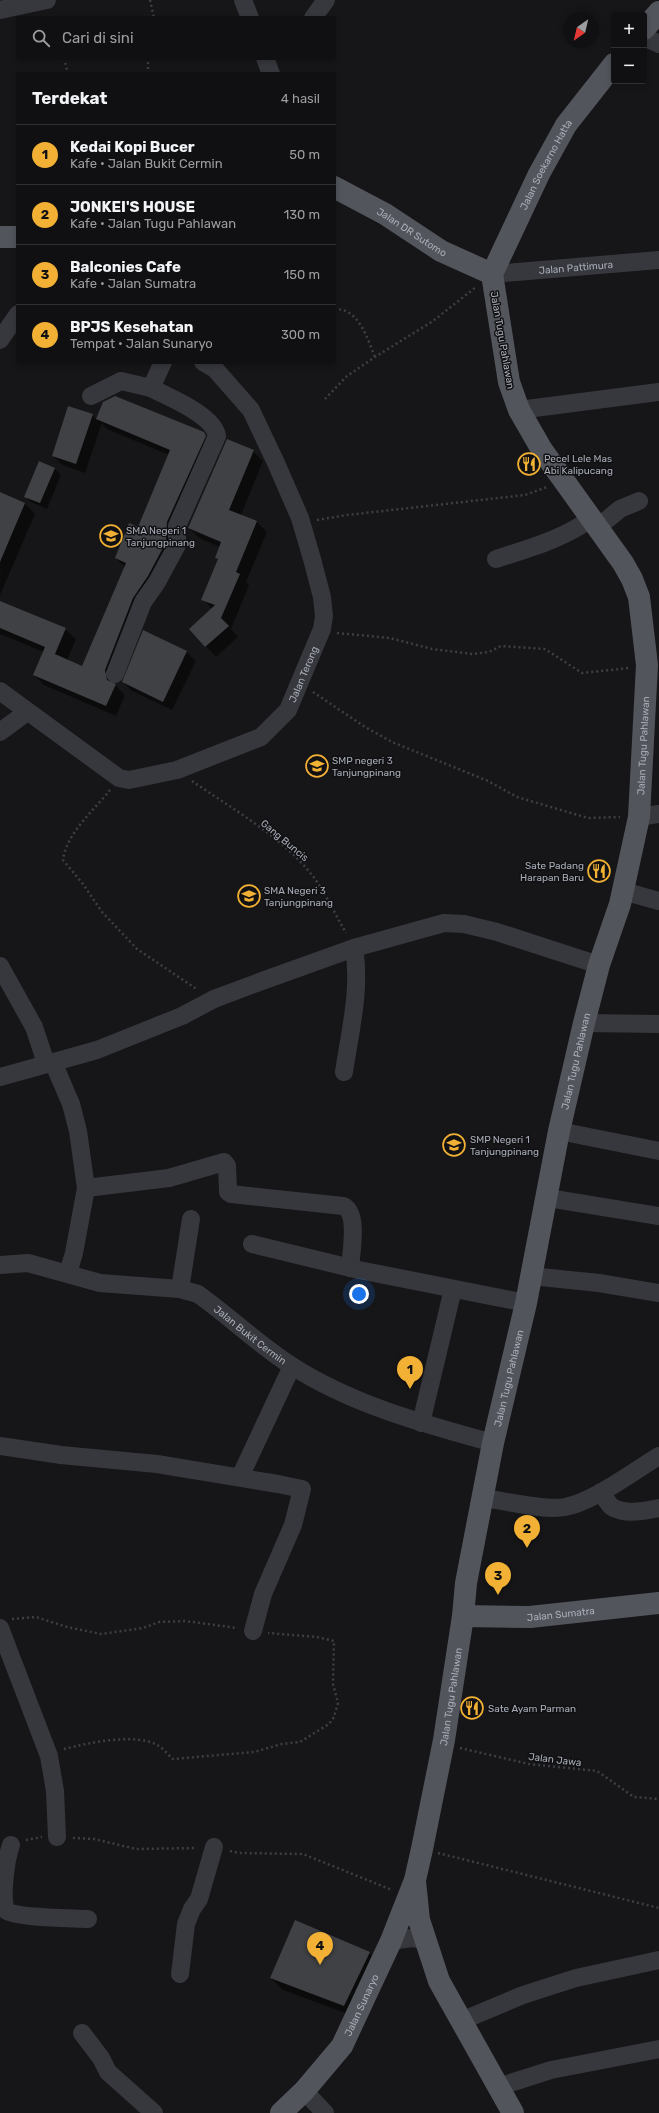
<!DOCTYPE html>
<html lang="id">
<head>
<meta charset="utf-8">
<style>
	:root { --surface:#101012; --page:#1e1e20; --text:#f1f3f6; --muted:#9c9d9f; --line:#303032; --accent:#f2b134 }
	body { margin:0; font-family:Rubik,sans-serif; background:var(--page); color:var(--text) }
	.controls { position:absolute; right:12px; top:12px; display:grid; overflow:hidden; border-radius:4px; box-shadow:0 2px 6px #0003 }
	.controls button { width:36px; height:36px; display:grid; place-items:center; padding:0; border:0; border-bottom:1px solid var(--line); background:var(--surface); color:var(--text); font:20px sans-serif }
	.compass { position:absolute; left:563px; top:12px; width:36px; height:36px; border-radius:50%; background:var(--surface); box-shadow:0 2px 6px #0003; rotate:214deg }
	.you { position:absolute; left:359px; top:1294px; width:14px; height:14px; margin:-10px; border:3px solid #fff; border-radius:50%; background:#1a73e8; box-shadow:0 0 0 6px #1a73e833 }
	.badge { display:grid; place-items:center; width:26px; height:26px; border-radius:50%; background:var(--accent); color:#111; font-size:13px; font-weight:700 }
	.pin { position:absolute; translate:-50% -33px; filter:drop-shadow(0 1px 2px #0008) }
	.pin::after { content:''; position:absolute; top:21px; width:14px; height:12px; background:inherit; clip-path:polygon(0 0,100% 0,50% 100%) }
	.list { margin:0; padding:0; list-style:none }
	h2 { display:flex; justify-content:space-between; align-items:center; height:52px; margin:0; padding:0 16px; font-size:17px }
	h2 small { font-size:13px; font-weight:400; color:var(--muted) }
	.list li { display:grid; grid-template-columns:26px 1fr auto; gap:12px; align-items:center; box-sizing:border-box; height:60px; padding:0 16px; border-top:1px solid var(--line) }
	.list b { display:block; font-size:15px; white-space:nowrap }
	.list p { margin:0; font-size:13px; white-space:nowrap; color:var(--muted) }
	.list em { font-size:13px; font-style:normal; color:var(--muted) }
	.icon { flex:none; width:22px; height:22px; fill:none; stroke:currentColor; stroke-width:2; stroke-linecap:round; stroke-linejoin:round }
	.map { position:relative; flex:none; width:659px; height:2113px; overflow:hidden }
	.search { position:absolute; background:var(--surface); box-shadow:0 2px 6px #0003; left:16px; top:16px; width:320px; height:44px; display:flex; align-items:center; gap:10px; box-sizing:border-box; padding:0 14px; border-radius:4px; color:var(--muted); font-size:15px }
	.panel { position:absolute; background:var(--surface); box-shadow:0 2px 6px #0003; left:16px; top:72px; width:320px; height:292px; border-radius:4px }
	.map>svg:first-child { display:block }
</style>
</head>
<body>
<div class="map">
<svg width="659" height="2113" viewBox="0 0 659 2113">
	<rect width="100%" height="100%" fill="#161618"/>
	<path fill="#0007" d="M104,402L204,435L215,445L115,681L116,686L125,695L116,716L44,685L34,675L44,652L0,634V602L65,629L76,639L67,660L82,667L125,567L116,558L139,529L169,455L107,429L102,423L85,473L62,465L53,456L92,415L97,420Z
		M253,451L263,461L241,515L257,522L267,532L246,582L249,585L231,629L238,637L216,657L190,629L212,609L203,599L219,561L216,558L220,547L199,538L189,528Z
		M39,462L55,469L61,475L47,509L31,502L25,496Z
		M1,494L25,504L35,514L0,595Z
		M186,652L196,661L172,710L132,691L123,682Z
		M369,1953L382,1965L356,2017L283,1990L271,1978Z"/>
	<path fill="#404145" d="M115,396L204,432L206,436L167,522L166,542L148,576L133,598L105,670L107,680L116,684L106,706L33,675L45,647L0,628V601L66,628L55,654L82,666L126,563L115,558L129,523L138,527L170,450L96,419L103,402Z
		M68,406L93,414L76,464L52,456Z
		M227,439L254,450L229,510L257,521L236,572L240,574L221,618L229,626L205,647L189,629L215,605L201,600L218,559L215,558L221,542L188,528Z
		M39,461L55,468L40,503L24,497Z
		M0,492L25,503L0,562Z
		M143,630L187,651L163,702L122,682Z
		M295,1920L370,1952L344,2006L270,1978Z"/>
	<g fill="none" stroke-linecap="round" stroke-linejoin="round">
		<path stroke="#3d3f44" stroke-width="2.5" stroke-dasharray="2 3" stroke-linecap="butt" d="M150,0L154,18
			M64,58L68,74
			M148,74V58
			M334,309C359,308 367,338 375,357
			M325,399L347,376L375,357L433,321L476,287
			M317,520L347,515L525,495L547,487
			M337,633L390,638L432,649L473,654L489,652L501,646L545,649L582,673L629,668
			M313,692L365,727L392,742L488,781L517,797L588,818L620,817
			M192,781C231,808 282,837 312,875C325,892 335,914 346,933
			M110,790C94,810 66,834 63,860L83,884L102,912L137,949L198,990
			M12,1619L36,1617L67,1627L101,1634L143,1628L159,1622L185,1621L237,1628
			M460,1748L529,1764L597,1771L634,1797L659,1799
			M64,1749C88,1743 137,1732 159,1746C164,1749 168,1755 173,1759L254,1752L282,1744L300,1742L329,1724L334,1717L338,1703L333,1684L334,1641L317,1637L268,1633
			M73,1838L94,1839L136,1849L197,1848
			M26,1840L42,1837
			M230,1851L239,1853L303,1854L392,1890
			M438,1853L659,1908"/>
		<g stroke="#37383d" stroke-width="18">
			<path d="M243,0L250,18"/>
			<path d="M0,10L47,0"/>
			<path d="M313,18L326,0"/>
			<path d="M644,37L659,44"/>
			<path d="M265,58L271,74"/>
			<path id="s1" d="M492,274L659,260"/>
			<path d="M0,340L18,314"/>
			<path d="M91,396L121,381L151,388"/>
			<path d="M519,410L659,392"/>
			<path d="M598,527L620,509L639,501"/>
			<path d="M496,559C530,548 563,539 592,518"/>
			<path d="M115,674L143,602L157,582L177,545V526L217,436C214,415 168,397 151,388L163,362"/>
			<path id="s2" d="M0,691L119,778L129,780L177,770L261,737L288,710L322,629L324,616L322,597L312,559L300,518L276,463L251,410L215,369L203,362"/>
			<path d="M0,732L27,712"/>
			<path d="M639,817L659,814"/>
			<path d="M623,891L659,901"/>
			<path d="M0,966L34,1027L46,1063"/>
			<path d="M584,1023L659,1024"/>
			<path d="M53,1062L71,1104L78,1131L86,1188L74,1253L68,1273"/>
			<path d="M344,1072C350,1031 361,989 354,948"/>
			<path d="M0,1077L97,1050L182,1016L214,999L262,981L354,948L444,923L464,924L497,932L599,965"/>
			<path d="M559,1131L659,1151"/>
			<path d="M86,1188L169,1178L224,1162L227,1166L228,1192L231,1194L343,1206C359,1212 351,1253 350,1268"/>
			<path d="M548,1198L659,1216"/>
			<path d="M252,1244L359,1270L526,1303"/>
			<path id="s3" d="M0,1265L28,1263L100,1283L180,1289L198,1294C230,1317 259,1345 292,1366C353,1405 424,1424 493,1443"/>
			<path d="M531,1276L599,1283L659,1293"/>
			<path d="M180,1289L191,1219"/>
			<path d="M421,1423L453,1289"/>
			<path d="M0,1446L61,1455L157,1464L278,1484L302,1489L293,1525L263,1594L253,1631"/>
			<path d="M240,1477L292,1366"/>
			<path d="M601,1492C604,1496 608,1504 612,1507C625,1515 645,1511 659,1508"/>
			<path d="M484,1498C505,1501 546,1511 565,1507C593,1502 634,1471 659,1456"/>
			<path d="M0,1628L49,1756L55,1791L57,1837"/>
			<path d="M11,1845C6,1859 0,1900 7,1911C17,1918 73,1918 88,1919"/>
			<path d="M391,1941L412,1938L425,1940"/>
			<path d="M180,1974L186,1924L192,1909L199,1899L214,1847"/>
			<path d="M461,2021L523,1995L576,1978L659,1960"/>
			<path d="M82,2033L101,2058L108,2072L154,2113"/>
			<path d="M498,2087L551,2070L659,2049"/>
			<path d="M304,2091L325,2113"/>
		</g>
		<g stroke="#53555c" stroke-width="22">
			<path d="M644,29L659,12"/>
			<path id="s4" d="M334,187L385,214L441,251L492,274"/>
			<path d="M0,237H18"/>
			<path id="s5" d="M492,274L539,174L566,125L614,64"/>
			<path id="s6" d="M463,1616L530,1617L659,1603"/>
			<path d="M415,1881L419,1920L439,1981L513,2113"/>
			<path id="s7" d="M281,2113L304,2091L342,2046L391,1941L415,1880L422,1849L444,1740L463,1616L466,1583L493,1443L526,1303L559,1131L584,1023L599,965L620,904L639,817L647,665L639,597L632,579L623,563L542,450L519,410L509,382L492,274"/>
		</g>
	</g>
	<defs>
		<g id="restaurant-ring" transform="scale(1.15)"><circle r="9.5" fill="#111113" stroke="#f2b134" stroke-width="1.5"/><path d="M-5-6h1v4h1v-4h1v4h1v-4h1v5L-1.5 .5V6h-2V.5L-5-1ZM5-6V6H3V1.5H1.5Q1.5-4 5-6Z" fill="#f2b134"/></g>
		<g id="school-ring" transform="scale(1.15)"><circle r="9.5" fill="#111113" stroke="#f2b134" stroke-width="1.5"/><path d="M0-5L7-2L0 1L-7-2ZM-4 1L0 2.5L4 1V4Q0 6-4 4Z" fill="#f2b134"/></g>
	</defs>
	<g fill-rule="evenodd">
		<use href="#restaurant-ring" x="529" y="464"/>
		<use href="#school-ring" x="111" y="536"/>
		<use href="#school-ring" x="317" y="766"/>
		<use href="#restaurant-ring" x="599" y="871"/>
		<use href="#school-ring" x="249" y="896"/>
		<use href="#school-ring" x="454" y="1145"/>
		<use href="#restaurant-ring" x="472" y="1708"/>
	</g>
	<g text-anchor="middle" stroke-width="3" stroke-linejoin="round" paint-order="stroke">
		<g font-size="10" fill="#a8adb8" stroke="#111113">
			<text dy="4" stroke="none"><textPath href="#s5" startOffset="122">Jalan Soekarno Hatta</textPath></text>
			<text dy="4" stroke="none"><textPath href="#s4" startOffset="90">Jalan DR Sutomo</textPath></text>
			<text dy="4" stroke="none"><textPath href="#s1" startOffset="84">Jalan Pattimura</textPath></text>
			<text transform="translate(503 340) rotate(80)" y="4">Jalan Tugu Pahlawan</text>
			<text dy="4" stroke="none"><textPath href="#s2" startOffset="374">Jalan Terong</textPath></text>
			<text dy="4" stroke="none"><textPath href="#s7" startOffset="1431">Jalan Tugu Pahlawan</textPath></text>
			<text transform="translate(285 840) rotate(40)" y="4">Gang Buncis</text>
			<text dy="4" stroke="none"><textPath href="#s7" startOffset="1107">Jalan Tugu Pahlawan</textPath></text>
			<text dy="4" stroke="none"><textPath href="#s3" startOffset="268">Jalan Bukit Cermin</textPath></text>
			<text dy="4" stroke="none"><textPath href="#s7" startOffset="783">Jalan Tugu Pahlawan</textPath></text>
			<text dy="4" stroke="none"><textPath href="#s6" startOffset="98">Jalan Sumatra</textPath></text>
			<text dy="4" stroke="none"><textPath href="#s7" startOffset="459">Jalan Tugu Pahlawan</textPath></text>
			<text transform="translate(555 1759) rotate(7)" y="4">Jalan Jawa</text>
			<text dy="4" stroke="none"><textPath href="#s7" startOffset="136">Jalan Sunaryo</textPath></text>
		</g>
		<g font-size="10" fill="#a8adb8" stroke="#111113" text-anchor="start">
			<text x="544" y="462">Pecel Lele Mas<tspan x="544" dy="12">Abi Kalipucang</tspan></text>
			<text x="126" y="534">SMA Negeri 1<tspan x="126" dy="12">Tanjungpinang</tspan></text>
			<text x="332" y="764">SMP negeri 3<tspan x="332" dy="12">Tanjungpinang</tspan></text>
			<text x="584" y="869" text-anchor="end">Sate Padang<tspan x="584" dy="12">Harapan Baru</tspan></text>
			<text x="264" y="894">SMA Negeri 3<tspan x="264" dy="12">Tanjungpinang</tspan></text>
			<text x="470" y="1143">SMP Negeri 1<tspan x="470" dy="12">Tanjungpinang</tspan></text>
			<text x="488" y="1712">Sate Ayam Parman</text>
		</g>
	</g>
</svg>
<div class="controls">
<button>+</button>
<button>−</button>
</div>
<svg class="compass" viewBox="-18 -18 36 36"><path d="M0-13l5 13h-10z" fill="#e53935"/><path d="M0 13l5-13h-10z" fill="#9c9d9f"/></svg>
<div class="you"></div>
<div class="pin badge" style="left:410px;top:1389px">1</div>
<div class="pin badge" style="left:527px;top:1548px">2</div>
<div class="pin badge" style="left:498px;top:1595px">3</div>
<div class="pin badge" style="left:320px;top:1965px">4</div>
<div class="search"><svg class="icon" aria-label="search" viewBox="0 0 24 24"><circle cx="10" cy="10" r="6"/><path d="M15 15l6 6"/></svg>Cari di sini</div>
<section class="panel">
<h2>Terdekat<small>4 hasil</small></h2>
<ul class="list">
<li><span class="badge">1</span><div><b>Kedai Kopi Bucer</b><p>Kafe · Jalan Bukit Cermin</p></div><em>50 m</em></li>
<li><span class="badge">2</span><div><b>JONKEI'S HOUSE</b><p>Kafe · Jalan Tugu Pahlawan</p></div><em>130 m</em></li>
<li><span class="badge">3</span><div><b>Balconies Cafe</b><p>Kafe · Jalan Sumatra</p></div><em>150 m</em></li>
<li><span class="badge">4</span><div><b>BPJS Kesehatan</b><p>Tempat · Jalan Sunaryo</p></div><em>300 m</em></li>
</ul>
</section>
</div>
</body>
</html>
